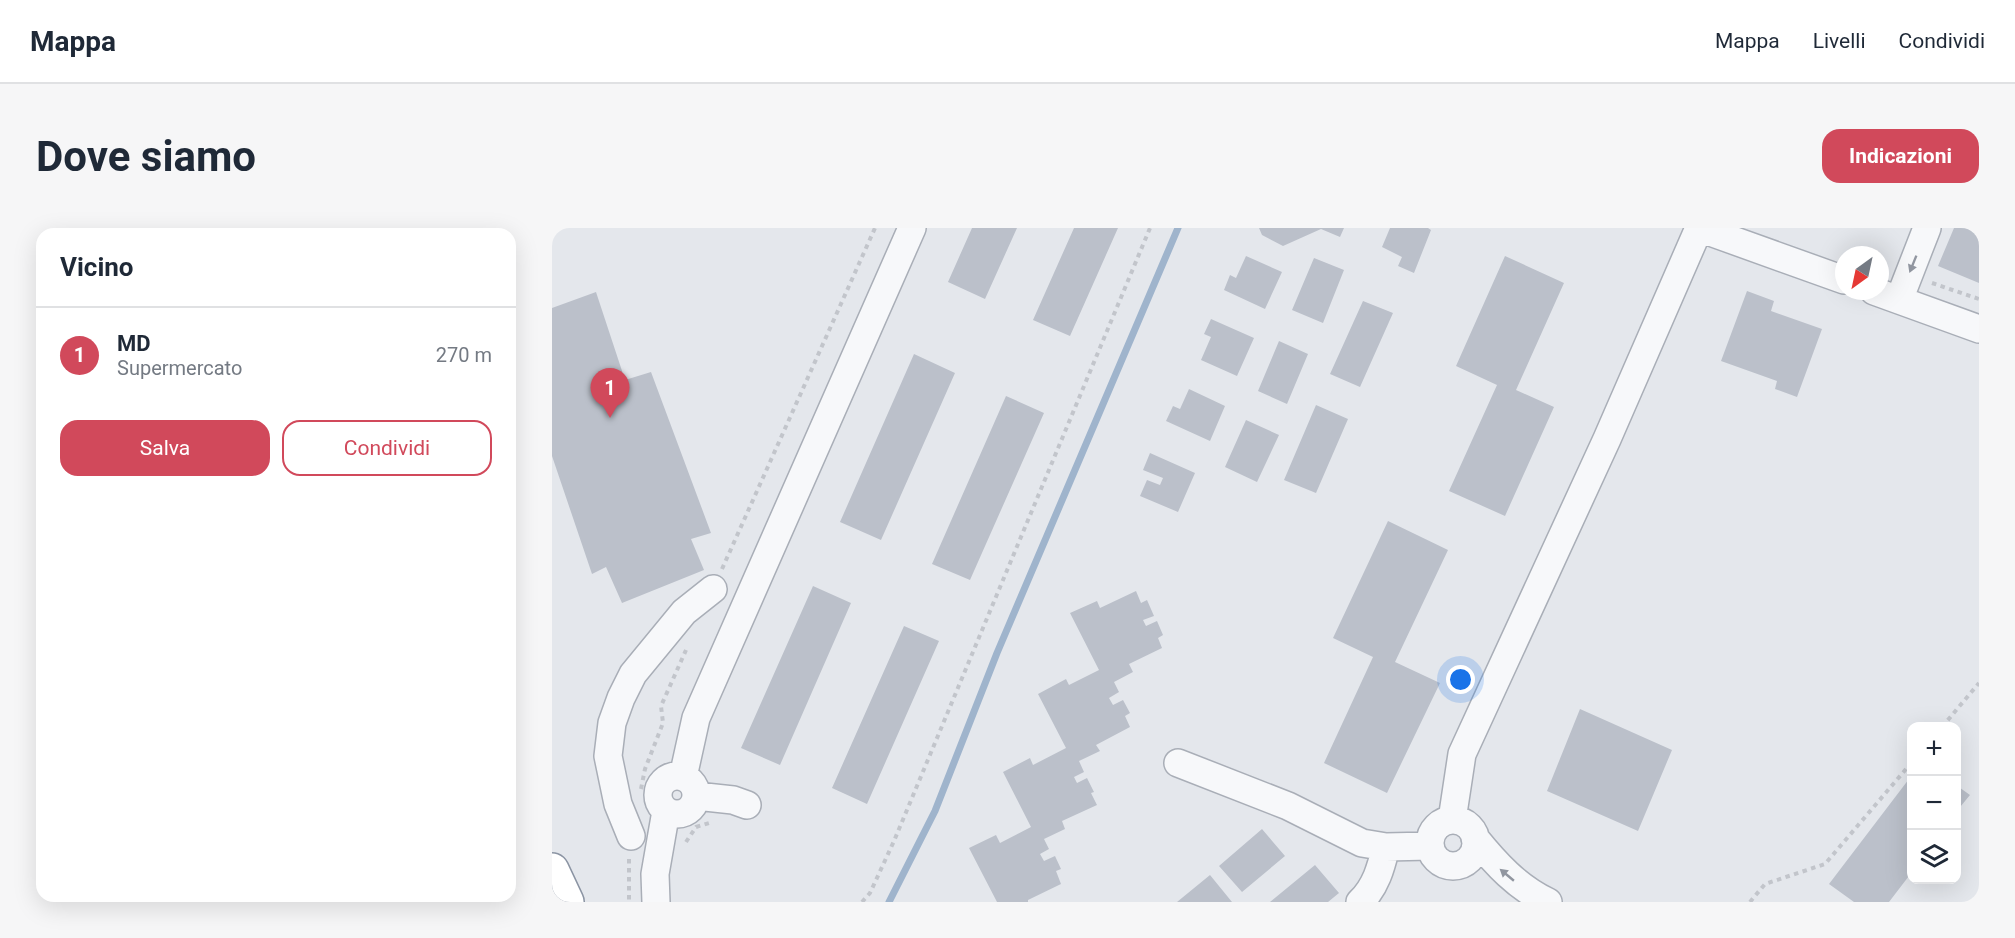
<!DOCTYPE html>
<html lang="it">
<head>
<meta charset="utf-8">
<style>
	:root { --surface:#fff; --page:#f6f6f7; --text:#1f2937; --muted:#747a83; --line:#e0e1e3; --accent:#d1495b }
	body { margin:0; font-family:Roboto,sans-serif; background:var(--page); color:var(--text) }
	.controls { position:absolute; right:18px; bottom:18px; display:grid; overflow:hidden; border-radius:12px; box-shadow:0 6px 24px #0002 }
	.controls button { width:54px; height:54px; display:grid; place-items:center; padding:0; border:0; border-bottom:2px solid var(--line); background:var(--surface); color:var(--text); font:30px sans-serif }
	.compass { position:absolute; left:1283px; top:18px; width:54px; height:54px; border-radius:50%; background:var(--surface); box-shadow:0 6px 24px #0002; rotate:213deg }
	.you { position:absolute; left:909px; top:452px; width:21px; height:21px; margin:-15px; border:4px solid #fff; border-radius:50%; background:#1a73e8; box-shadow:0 0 0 9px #1a73e833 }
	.badge { display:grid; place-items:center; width:39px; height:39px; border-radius:50%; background:var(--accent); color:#fff; font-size:20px; font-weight:700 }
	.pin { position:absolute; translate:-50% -50px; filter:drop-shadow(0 2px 3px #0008) }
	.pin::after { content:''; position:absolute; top:32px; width:21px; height:18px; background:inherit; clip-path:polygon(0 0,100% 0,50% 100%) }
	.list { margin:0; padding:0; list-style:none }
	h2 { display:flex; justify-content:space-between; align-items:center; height:78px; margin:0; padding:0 24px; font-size:26px }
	h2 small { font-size:20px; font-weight:400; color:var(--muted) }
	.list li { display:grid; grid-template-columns:39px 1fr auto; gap:18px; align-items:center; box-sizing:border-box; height:96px; padding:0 24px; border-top:2px solid var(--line) }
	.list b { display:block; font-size:22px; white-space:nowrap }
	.list p { margin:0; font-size:20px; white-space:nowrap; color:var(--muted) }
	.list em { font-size:20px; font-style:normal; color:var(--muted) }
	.actions { display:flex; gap:12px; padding:18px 24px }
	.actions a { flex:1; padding:14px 0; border:2px solid var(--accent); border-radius:18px; text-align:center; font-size:21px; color:var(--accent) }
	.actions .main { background:var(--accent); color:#fff }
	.icon { flex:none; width:33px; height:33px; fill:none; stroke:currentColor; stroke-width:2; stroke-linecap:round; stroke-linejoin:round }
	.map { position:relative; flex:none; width:1427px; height:674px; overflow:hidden; border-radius:18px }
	header { display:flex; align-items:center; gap:36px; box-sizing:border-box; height:84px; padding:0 30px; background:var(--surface); border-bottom:2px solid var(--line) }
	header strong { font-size:28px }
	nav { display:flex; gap:33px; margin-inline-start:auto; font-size:21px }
	.intro { display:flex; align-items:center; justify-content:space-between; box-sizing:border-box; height:144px; padding:0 36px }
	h1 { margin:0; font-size:42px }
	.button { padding:15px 27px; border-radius:18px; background:var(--accent); color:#fff; font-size:21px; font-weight:700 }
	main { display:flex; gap:36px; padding:0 36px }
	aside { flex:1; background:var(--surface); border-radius:18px; box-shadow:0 6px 24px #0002 }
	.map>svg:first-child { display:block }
</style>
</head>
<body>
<header>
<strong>Mappa</strong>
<nav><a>Mappa</a><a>Livelli</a><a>Condividi</a></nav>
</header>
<div class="intro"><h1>Dove siamo</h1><a class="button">Indicazioni</a></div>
<main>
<aside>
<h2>Vicino<small></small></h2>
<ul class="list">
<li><span class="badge">1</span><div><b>MD</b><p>Supermercato</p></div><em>270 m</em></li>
</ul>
<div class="actions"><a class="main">Salva</a><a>Condividi</a></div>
</aside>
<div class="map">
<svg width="1427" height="674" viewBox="0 0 1427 674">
	<rect width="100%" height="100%" fill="#e4e7ec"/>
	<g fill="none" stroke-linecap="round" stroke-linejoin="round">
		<path stroke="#9fb4cc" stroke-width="7" d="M337,674L383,583L445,425L626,0"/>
	</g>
	<path fill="#bbc0ca" d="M420,0H465L433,71L396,54Z
		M522,0H566L518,108L481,92Z
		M707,0H792L788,9L769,1L731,18L710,7Z
		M838,0H876L879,2L862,45L846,38L850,29L830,19Z
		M1402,0H1427V55L1386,38Z
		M694,28L730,44L713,81L672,62L678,47L684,50Z
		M953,28L1012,55L964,162L1002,179L953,288L897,263L945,157L904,138Z
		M762,30L792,42L771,95L740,82Z
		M1195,63L1222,73L1219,83L1270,101L1245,169L1223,161L1225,153L1169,133Z
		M44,64L73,152L99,144L159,305L139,311L152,342L70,375L54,339L40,346L0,228V80Z
		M811,73L841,85L808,159L778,146Z
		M659,91L702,110L685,148L649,132L659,109L652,106Z
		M727,113L756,126L735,176L706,163Z
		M362,126L403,145L329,312L288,294Z
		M637,161L673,178L658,213L614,193L621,178L628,181Z
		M454,168L492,185L418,352L380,336Z
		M764,177L796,191L764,265L732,252Z
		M694,192L727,207L705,254L673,239Z
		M598,225L643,245L626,284L588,268L595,252L608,257L611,250L591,242Z
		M836,293L896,322L843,434L888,455L835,565L772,535L821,429L781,410Z
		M261,358L299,375L228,537L189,520Z
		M584,363L589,375L595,372L602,388L591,392L594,398L605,393L611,407L606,410L610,420L577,436L581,444L562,454L567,464L557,470L561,477L571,472L578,485L573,488L578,499L544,517L548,523L527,533L532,544L522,549L525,555L535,550L542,564L539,565L545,577L510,593L513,601L492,611L497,621L488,626L492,633L503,628L509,641L504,643L509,656L476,672V674H445L417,620L444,607L448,615L479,599L451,544L478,530L481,537L514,520L486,466L514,451L517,457L547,442L518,385L545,373L548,380Z
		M352,398L387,413L315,576L280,560Z
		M1028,481L1120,522L1086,603L995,563Z
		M1360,547V644L1337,674H1302L1277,656Z
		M1404,557L1418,567L1404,584Z
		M710,601L733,628L690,664L667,638Z
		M763,637L787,665L776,674H718Z
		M658,647L680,674H625Z"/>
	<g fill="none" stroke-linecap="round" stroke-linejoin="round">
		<g stroke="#a9aeb7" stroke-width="30">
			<path id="minor" d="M1147,0L1292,52
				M1322,63L1427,101
				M1347,72L1375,0
				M626,535L736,578L810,615L834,619L878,618
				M106 567a19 19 0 1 1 38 0a19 19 0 1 1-38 0Z
				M131,549L144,490L360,0
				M144,568L181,572L195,577
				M900,592L910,526L1055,211L1147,0
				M878 615a23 23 0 1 1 46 0a23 23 0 1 1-46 0Z
				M79,608L66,576L56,528L60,495L69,470L81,446L132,384L161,361
				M923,610C944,636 965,659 996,674
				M104,674L103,646L114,583
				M808,674C824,659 829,639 834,619"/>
		</g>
		<g stroke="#8b94a3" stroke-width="36">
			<path id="highway" d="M0,642L15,674"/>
		</g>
		<path stroke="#c2c5cb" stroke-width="4" stroke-dasharray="4.5 4.5" stroke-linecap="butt" d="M1380,55L1427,71
			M170,341L323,0
			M1390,499L1427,455
			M89,561L93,541L111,495L109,478L134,422
			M134,614L144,599L157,595
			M77,631V674
			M310,674L318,665L342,613L598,0
			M1198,674L1213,656L1273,636L1360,534"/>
		<use href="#minor" stroke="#f7f8fa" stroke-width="27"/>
		<use href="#highway" stroke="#fff" stroke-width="33"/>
	</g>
	<defs><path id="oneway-solid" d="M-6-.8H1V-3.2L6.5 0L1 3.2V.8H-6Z" transform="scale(1.5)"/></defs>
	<g fill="#9196a0">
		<use href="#oneway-solid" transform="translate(1361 36) rotate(112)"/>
		<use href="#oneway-solid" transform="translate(955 647) rotate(-140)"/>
	</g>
</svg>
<div class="controls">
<button>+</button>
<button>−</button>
<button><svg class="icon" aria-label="layers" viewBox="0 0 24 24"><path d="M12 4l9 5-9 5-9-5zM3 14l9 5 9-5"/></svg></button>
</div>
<svg class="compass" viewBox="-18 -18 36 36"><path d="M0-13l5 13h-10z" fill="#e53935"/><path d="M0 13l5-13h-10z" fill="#747a83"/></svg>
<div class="you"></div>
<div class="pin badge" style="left:58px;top:190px">1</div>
</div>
</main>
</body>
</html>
